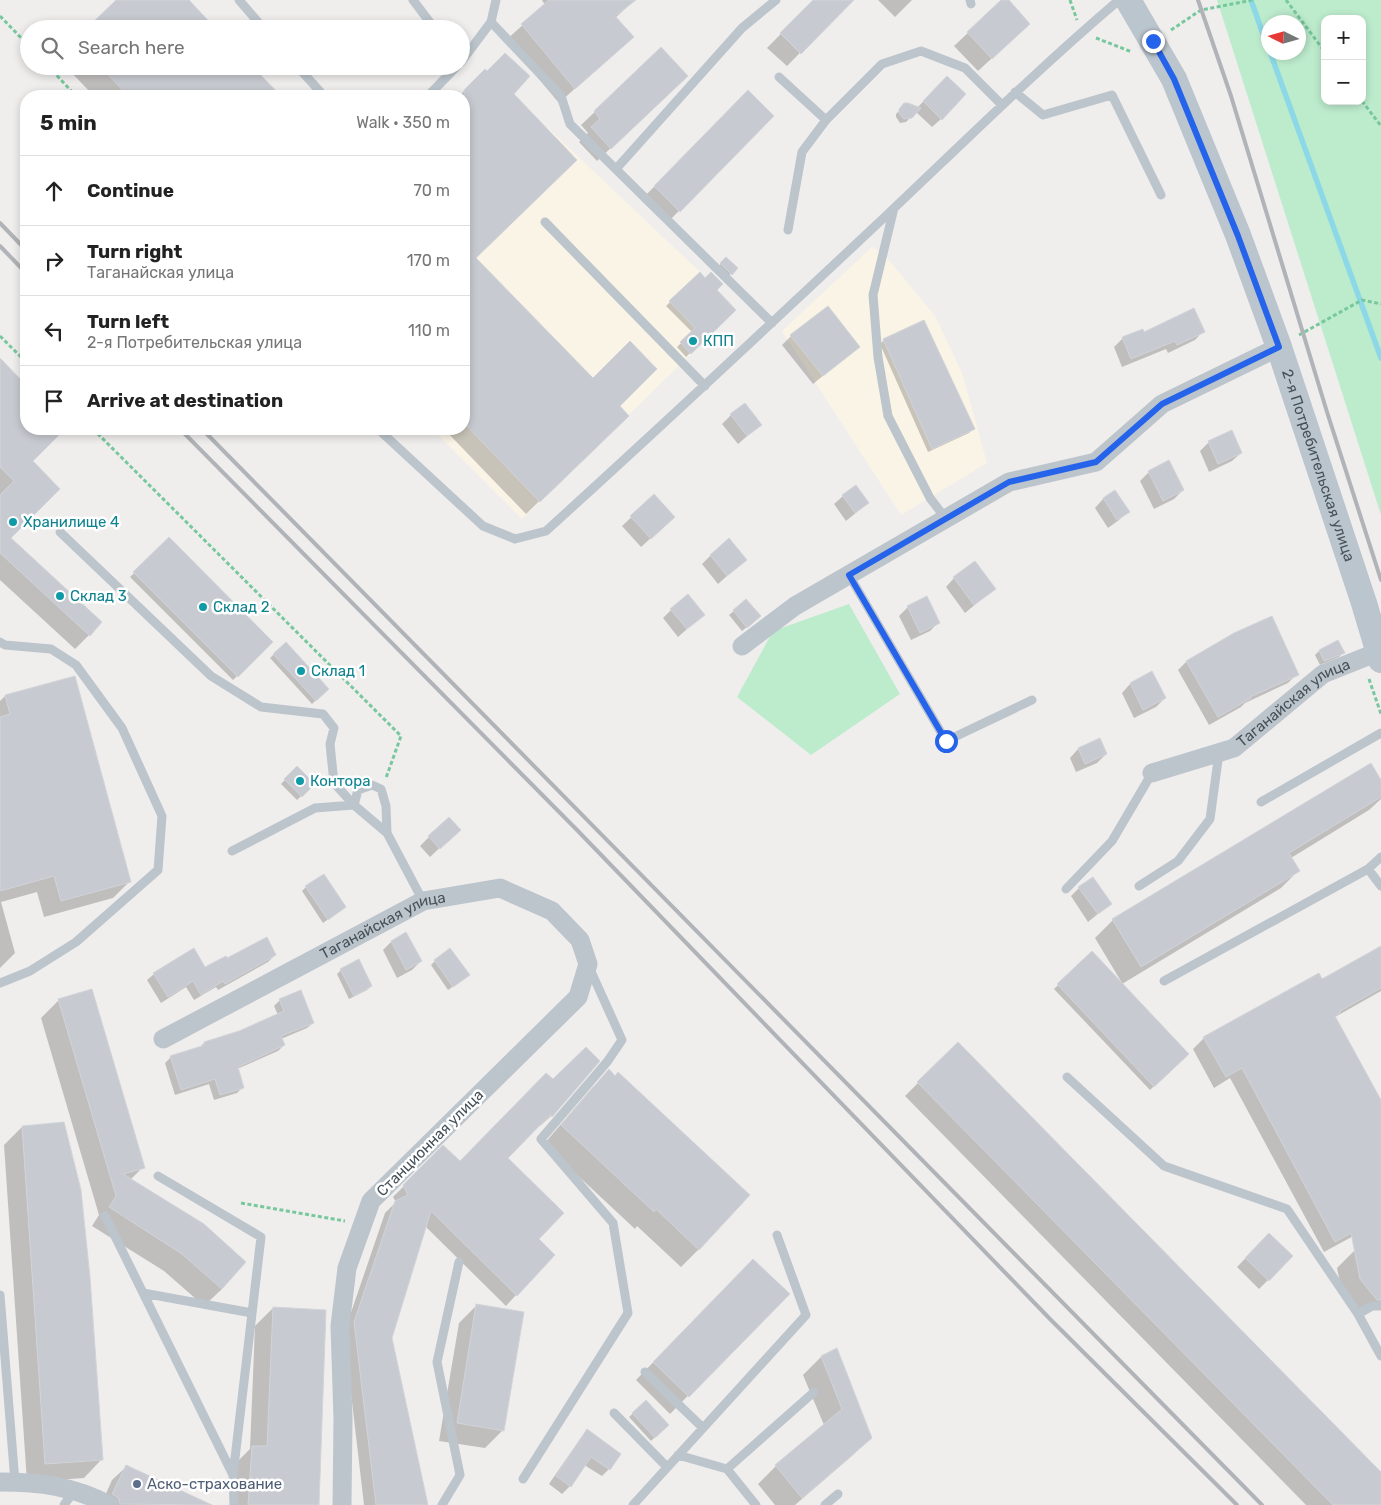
<!DOCTYPE html>
<html lang="en">
<head>
<meta charset="utf-8">
<style>
	:root { --surface:#fff; --page:#f2f2f2; --text:#222; --muted:#767676; --line:#e0e0e0 }
	body { margin:0; font-family:Rubik,sans-serif; background:var(--page); color:var(--text) }
	.controls { position:absolute; right:15px; top:15px; display:grid; overflow:hidden; border-radius:10px; box-shadow:0 2px 8px #0003 }
	.controls button { width:45px; height:45px; display:grid; place-items:center; padding:0; border:0; border-bottom:1px solid var(--line); background:var(--surface); color:var(--text); font:25px sans-serif }
	.compass { position:absolute; left:1261px; top:15px; width:45px; height:45px; border-radius:50%; background:var(--surface); box-shadow:0 2px 8px #0003; rotate:275deg }
	.stop { position:absolute; width:15px; height:15px; margin:-11px; border:4px solid #2563eb; border-radius:50%; background:#fff }
	.stop.end { background:#2563eb; border-color:#fff; box-shadow:0 1px 5px #0008 }
	.list { margin:0; padding:0; list-style:none }
	h2 { display:flex; justify-content:space-between; align-items:center; height:65px; margin:0; padding:0 20px; font-size:21px }
	h2 small { font-size:16px; font-weight:400; color:var(--muted) }
	.list li { display:grid; grid-template-columns:32px 1fr auto; gap:15px; align-items:center; box-sizing:border-box; height:70px; padding:0 20px; border-top:1px solid var(--line) }
	.list b { display:block; font-size:19px; white-space:nowrap }
	.list p { margin:0; font-size:16px; white-space:nowrap; color:var(--muted) }
	.list em { font-size:16px; font-style:normal; color:var(--muted) }
	.icon { flex:none; width:28px; height:28px; fill:none; stroke:currentColor; stroke-width:2; stroke-linecap:round; stroke-linejoin:round }
	.map { position:relative; flex:none; width:1381px; height:1505px; overflow:hidden }
	.search { position:absolute; background:var(--surface); box-shadow:0 2px 8px #0003; left:20px; top:20px; width:450px; height:55px; display:flex; align-items:center; gap:12px; box-sizing:border-box; padding:0 18px; border-radius:28px; color:var(--muted); font-size:19px }
	.panel { position:absolute; background:var(--surface); box-shadow:0 2px 8px #0003; left:20px; top:90px; width:450px; height:345px; border-radius:20px }
	.map>svg:first-child { display:block }
</style>
</head>
<body>
<div class="map">
<svg width="1381" height="1505" viewBox="0 0 1381 1505">
	<rect width="100%" height="100%" fill="#f0eded"/>
	<path fill="#faf4e6" d="M514,96L700,272L736,310L522,519L432,429H464V146Z
		M872,247L883,253L935,316L962,373L987,463L901,515L782,331Z"/>
	<path fill="#bdeccd" fill-rule="evenodd" d="M1217,0H1381V515ZM1325,19H1362V101H1325ZM1268,22H1298V52H1268Z
		M849,604L900,694L811,755L737,697L773,631Z"/>
	<path fill="#0003" d="M542,0H635L615,18L632,37L559,103L506,40L545,5Z
		M814,0H852L787,66L767,48Z
		M878,0H912L895,17Z
		M1003,0H1007L1015,37L978,71L954,46Z
		M661,49L673,89L597,161L579,142L588,133L581,125Z
		M65,66H251L279,96H94Z
		M485,70L512,94L475,258L627,416L526,514L444,429H464V96H459Z
		M947,77L941,119L932,127L916,112L906,122L900,123L896,117V114L905,105L917,108Z
		M748,92L773,116L666,224L641,200Z
		M726,258L736,268L727,278L717,268Z
		M699,274L735,310L686,357L677,347L692,332L666,306Z
		M1203,331L1195,340L1168,353L1166,349L1122,367L1114,347L1123,338L1144,334Z
		M791,336L858,347L813,384L782,345Z
		M884,340L973,429L969,433L928,452L880,344Z
		M0,360L26,386V429H64L31,461L9,538L89,635L75,649L0,580Z
		M731,415L760,425L738,444L722,424Z
		M1231,432L1241,453L1232,461L1209,472L1200,451L1209,442Z
		M1168,462L1183,490L1174,499L1154,509L1140,481L1149,472Z
		M1115,492L1128,512L1119,520L1108,528L1095,508L1103,499Z
		M654,496L664,526L641,547L622,526Z
		M843,496L868,503L846,521L834,504Z
		M169,539L271,642L233,680L130,577Z
		M711,555L745,560L718,584L702,564Z
		M954,578L994,589L965,613L946,587Z
		M746,601L755,620L742,631L729,615Z
		M908,607L938,623L930,631L911,640L899,616Z
		M671,610L703,615L678,637L663,618Z
		M1337,642L1343,653L1339,657L1320,665L1315,655L1319,651Z
		M286,643L327,689L312,704L270,658Z
		M1186,662L1297,674L1288,683L1245,703L1241,707L1209,725L1178,670Z
		M1151,673L1165,698L1156,707L1134,718L1122,693L1130,684Z
		M74,677L130,881L113,898L44,917L37,892L1,902L15,953L0,968V701L5,696Z
		M1099,739L1106,754L1097,763L1076,772L1070,758L1078,749Z
		M297,767L314,784L297,800L281,784Z
		M1381,782V799L1369,810L1291,858L1299,870L1281,888L1122,984L1187,1054L1150,1090L1054,989L1092,953L1122,983L1095,938L1113,920Z
		M429,837L450,838L430,857L420,846Z
		M306,887L345,907L323,923L302,891Z
		M1079,888L1110,904L1088,922L1071,896Z
		M391,942L421,961L412,970L397,978L383,950Z
		M1381,948V991L1335,1017L1381,1103V1221L1324,1252L1230,1078L1214,1088L1193,1049L1204,1038L1322,981Z
		M275,955L268,962L218,990L216,987L194,1000L186,987L161,1003L147,980L154,974L205,968L227,960Z
		M435,961L464,979L448,990L431,965Z
		M341,970L371,986L367,990L349,999L337,974Z
		M59,1000L143,1167L130,1180L222,1289L204,1306L164,1271L92,1226L99,1215L41,1018Z
		M280,1000L313,1023L307,1028L281,1039L284,1045L278,1051L237,1069L243,1087L237,1093L214,1100L209,1084L175,1095L165,1063L171,1057L199,1048L204,1043L240,1032L278,1015L274,1006Z
		M958,1043L1381,1474V1505H1306L905,1096Z
		M598,1061L551,1116L540,1126L539,1125L507,1158L516,1295L506,1306L425,1226L391,1338L426,1505H364L344,1333L385,1213L396,1202L393,1197L443,1147L460,1163L553,1081Z
		M609,1071L615,1077L699,1249L681,1267L637,1226L635,1229L544,1144L591,1089Z
		M22,1127L101,1460L84,1478L27,1482L4,1145Z
		M1269,1234L1292,1256L1259,1289L1237,1267Z
		M1381,1243V1306L1355,1312L1343,1297L1337,1268L1355,1250Z
		M735,1278L788,1294L670,1414L636,1380Z
		M477,1305L503,1430L485,1448L439,1441L459,1323Z
		M273,1308L318,1505H231L234,1465L250,1449L255,1326Z
		M836,1350L871,1437L853,1455L795,1505H775L758,1484L776,1466L824,1425L803,1375L821,1357Z
		M646,1402L667,1425L651,1441L629,1417Z
		M587,1431L609,1469L602,1476L584,1465L570,1486L562,1494L549,1484L580,1439Z
		M126,1467L209,1505H101L112,1480Z"/>
	<g fill="none" stroke-linecap="round" stroke-linejoin="round">
		<path stroke="#8cd8e7" stroke-width="5.5" d="M1251,0L1268,48
			M1270,52L1381,358"/>
	</g>
	<path fill="#c7cad0" stroke="#d1d4d8" d="M116,0H189L216,29H86Z
		M549,0H636L615,16L634,37L575,89L521,24Z
		M813,0H854L801,54L780,33Z
		M1001,0H1009L1030,24L992,59L967,32Z
		M661,47L688,76L611,149L591,127L600,119L594,111Z
		M505,53L530,76L514,94L577,160L476,258L593,378L630,341L657,369L620,406L629,416L540,502L464,423V90L485,69L487,71Z
		M100,66H252L281,96H128Z
		M947,76L966,94L942,120L923,101Z
		M748,90L774,116L680,212L654,186Z
		M904,103H908L921,108L912,118L904,119L899,113V109Z
		M726,257L738,268L732,275L720,263Z
		M700,272L705,278L711,272L723,284L717,290L736,310L691,354L680,342L695,328L669,301Z
		M828,306L860,347L823,376L790,335Z
		M1194,308L1205,332L1177,345L1175,341L1131,359L1122,337L1143,329L1144,332Z
		M924,320L975,429L932,449L883,339Z
		M0,358L26,385V429H65L33,461L60,489L11,538L102,622L90,636L0,553V495L14,481L0,467Z
		M745,403L762,425L747,436L730,414Z
		M1232,430L1242,453L1218,464L1208,441Z
		M1169,460L1184,490L1163,501L1148,471Z
		M856,485L869,503L855,513L842,495Z
		M1115,490L1130,512L1117,520L1103,498Z
		M654,494L675,517L651,539L630,516Z
		M169,537L273,642L238,677L133,572Z
		M729,538L747,560L727,576L710,555Z
		M975,561L996,589L974,605L953,577Z
		M688,594L705,615L687,629L670,609Z
		M927,596L940,623L920,633L907,606Z
		M746,599L761,616L747,628L733,610Z
		M1272,616L1299,675L1250,697L1251,698L1218,717L1186,661L1234,633Z
		M1338,640L1345,653L1324,661L1319,650Z
		M286,642L329,689L316,701L273,654Z
		M1152,671L1166,698L1143,710L1130,683Z
		M75,676L131,882L61,901L54,876L0,891V717L10,714L5,695Z
		M1100,738L1107,754L1085,764L1078,748Z
		M1371,763L1381,780V797L1289,853L1300,871L1141,967L1112,919Z
		M297,766L315,784L302,797L284,779Z
		M449,817L461,830L440,849L428,836Z
		M324,874L346,907L328,920L305,886Z
		M1093,877L1112,904L1098,914L1078,887Z
		M406,932L422,961L406,970L391,941Z
		M267,937L276,955L225,984L223,981L201,995L193,981L168,997L153,973L194,948L205,967L226,956L227,958Z
		M1381,946V988L1340,1011L1341,1012L1335,1016L1381,1100V1300H1377L1360,1279L1351,1233L1335,1242L1242,1068L1226,1077L1203,1037L1319,973L1322,979Z
		M450,948L470,975L453,987L434,960Z
		M1092,951L1189,1054L1154,1087L1057,984Z
		M359,959L372,986L354,996L340,969Z
		M92,989L145,1168L123,1174L204,1224L246,1262L222,1289L182,1254L109,1207L116,1196L58,999Z
		M301,990L314,1023L281,1036L285,1045L238,1067L244,1088L220,1095L215,1079L181,1090L170,1056L205,1045L204,1042L239,1031L284,1011L279,999Z
		M958,1042L1381,1472V1505H1333L917,1082Z
		M586,1047L600,1061L552,1117L550,1115L508,1158L564,1213L539,1239L555,1255L517,1296L431,1211L392,1338L428,1505H376L354,1322L395,1201L408,1195L403,1185L443,1145L460,1161L546,1073L553,1079Z
		M609,1069L615,1076L618,1072L750,1195L699,1250L656,1209L654,1212L561,1125Z
		M64,1122L81,1190L90,1277L103,1460L45,1464L22,1126Z
		M1269,1233L1293,1256L1269,1281L1245,1258Z
		M753,1259L790,1294L689,1397L653,1362Z
		M476,1304L524,1312L504,1431L457,1423Z
		M273,1307L326,1310L319,1505H248L252,1446H267Z
		M837,1348L872,1438L802,1498L775,1465L842,1409L821,1356Z
		M646,1400L669,1425L655,1438L632,1413Z
		M587,1429L621,1454L610,1470L591,1457L571,1487L556,1476Z
		M126,1465L212,1505L120,1504L118,1498L112,1494Z"/>
	<g fill="none" stroke-linecap="round" stroke-linejoin="round">
		<path stroke="#77c89c" stroke-width="3" stroke-dasharray="4 2.5" stroke-linecap="butt" d="M1070,0L1077,20
			M1286,0L1325,52
			M0,16L29,46
			M1171,30L1201,10L1253,0
			M1096,38L1132,52
			M48,66L76,96
			M1362,101L1381,126
			M1299,335L1362,300L1381,304
			M0,336L26,362
			M93,429L401,736L386,778
			M1369,679L1381,714
			M241,1203L345,1221"/>
		<path stroke="#bcc5cc" stroke-width="9" d="M239,0L264,29
			M413,0L435,29
			M970,0L971,4
			M491,22L561,96L570,124L772,323
			M461,62L491,22L496,0
			M297,66L324,96
			M779,77L826,120
			M1015,92L1043,115L1112,95L1161,195
			M428,96L457,66
			M616,169L742,28L776,0
			M894,208L873,295L878,357L888,416L930,498L946,519
			M545,222L705,386
			M788,230L802,152L826,120L882,64L921,51L965,68L1002,105
			M378,429L483,526L515,539L546,531C662,426 775,320 889,213C965,141 1039,68 1119,0
			M60,532L211,676L261,707L323,714L334,728L330,744L334,783L354,805
			M849,575L946,741L1032,700
			M0,642L5,645L51,649L76,665L122,728L162,816L158,870L76,942L30,971L0,983
			M1261,802L1381,733
			M354,805L358,790L372,785L381,789L386,806L387,833
			M232,851L315,808L354,805L387,833L423,901
			M1368,869L1381,886
			M1139,886L1178,861L1210,819L1219,753
			M1066,889L1112,841L1152,773
			M1164,981L1368,869L1381,857
			M1067,1077L1164,1166L1287,1209L1358,1314L1381,1356
			M158,1176L261,1237L233,1475
			M105,1216L233,1475L234,1505
			M143,1293L252,1313
			M0,1295L15,1482
			M1358,1314L1372,1306H1381
			M645,1372L703,1428
			M614,1413L667,1467
			M678,1455L727,1469L756,1505
			M727,1469L814,1392
			M523,1479L628,1313L613,1223L541,1139L607,1062L622,1040L589,967
			M64,1505L75,1490
			M442,1505L460,1475L437,1362L459,1262
			M633,1505L806,1315L777,1235
			M825,1505L838,1494"/>
		<g stroke="#bcc5cc" stroke-width="19">
			<path d="M742,646L795,606L1009,482L1096,462L1162,404L1279,347"/>
			<path id="s1" d="M1152,773L1234,748L1323,674L1378,652"/>
			<path id="s2" d="M163,1039L423,901L500,888L552,911L580,940L588,964L578,997L371,1201L347,1268L340,1326L343,1419L342,1505"/>
			<path d="M0,1482C40,1482 73,1486 109,1505"/>
		</g>
		<path stroke="#bac5ce" stroke-width="26" id="s3" d="M1128,0L1174,79L1238,235L1279,347L1364,603L1381,660"/>
		<path stroke="#b0b3b7" stroke-width="4" d="M1198,0L1231,96L1327,412L1381,580
			M0,223L26,250
			M0,246L26,273
			M180,429L577,830L1049,1318L1237,1505
			M202,429L1262,1505"/>
	</g>
	<g fill="none" stroke-linecap="round" stroke-linejoin="round">
		<path stroke="#2563eb" stroke-width="6" d="M946,741L849,575L1009,482L1096,462L1162,404L1279,347L1238,236L1174,79L1153,41"/>
	</g>
	<g fill="#0f9aa8" stroke="#fff" stroke-width="2">
		<circle cx="693" cy="341" r="5"/>
		<circle cx="13" cy="522" r="5"/>
		<circle cx="60" cy="596" r="5"/>
		<circle cx="203" cy="607" r="5"/>
		<circle cx="301" cy="671" r="5"/>
		<circle cx="300" cy="781" r="5"/>
	</g>
	<circle fill="#5c6f8a" stroke="#fff" stroke-width="2" cx="137" cy="1484" r="5"/>
	<g text-anchor="middle" stroke-width="5" stroke-linejoin="round" paint-order="stroke">
		<g font-size="15" fill="#0d838f" stroke="#fff" text-anchor="start">
			<text x="703" y="346">КПП</text>
			<text x="23" y="527">Хранилище 4</text>
			<text x="70" y="601">Склад 3</text>
			<text x="213" y="612">Склад 2</text>
			<text x="311" y="676">Склад 1</text>
			<text x="310" y="786">Контора</text>
		</g>
		<g font-size="15" fill="#465159" stroke="#fff">
			<text dy="5" stroke="none"><textPath href="#s3" startOffset="504">2-я Потребительская улица</textPath></text>
			<text dy="5" stroke="none"><textPath href="#s1" startOffset="161">Таганайская улица</textPath></text>
			<text dy="5" stroke="none"><textPath href="#s2" startOffset="248">Таганайская улица</textPath></text>
			<text transform="translate(430 1143) rotate(-45)" y="5">Станционная улица</text>
		</g>
		<g font-size="15" fill="#4e5e75" stroke="#fff" text-anchor="start">
			<text x="147" y="1489">Аско-страхование</text>
		</g>
	</g>
</svg>
<div class="controls">
<button>+</button>
<button>−</button>
</div>
<svg class="compass" viewBox="-18 -18 36 36"><path d="M0-13l5 13h-10z" fill="#e53935"/><path d="M0 13l5-13h-10z" fill="#767676"/></svg>
<div class="stop" style="left:946px;top:741px"></div>
<div class="stop end" style="left:1153px;top:41px"></div>
<div class="search"><svg class="icon" aria-label="search" viewBox="0 0 24 24"><circle cx="10" cy="10" r="6"/><path d="M15 15l6 6"/></svg>Search here</div>
<section class="panel">
<h2>5 min<small>Walk · 350 m</small></h2>
<ul class="list">
<li><svg class="icon" aria-label="ahead" viewBox="0 0 24 24"><path d="M12 20V5M6 11l6-6 6 6"/></svg><div><b>Continue</b></div><em>70 m</em></li>
<li><svg class="icon" aria-label="right" viewBox="0 0 24 24"><path d="M7 20v-9h11M14 6l5 5-5 5"/></svg><div><b>Turn right</b><p>Таганайская улица</p></div><em>170 m</em></li>
<li><svg class="icon" aria-label="left" viewBox="0 0 24 24"><path d="M17 20v-9H6M10 6l-5 5 5 5"/></svg><div><b>Turn left</b><p>2-я Потребительская улица</p></div><em>110 m</em></li>
<li><svg class="icon" aria-label="arrive" viewBox="0 0 24 24"><path d="M6 21V4h12l-3 4 3 4H6"/></svg><div><b>Arrive at destination</b></div></li>
</ul>
</section>
</div>
</body>
</html>
